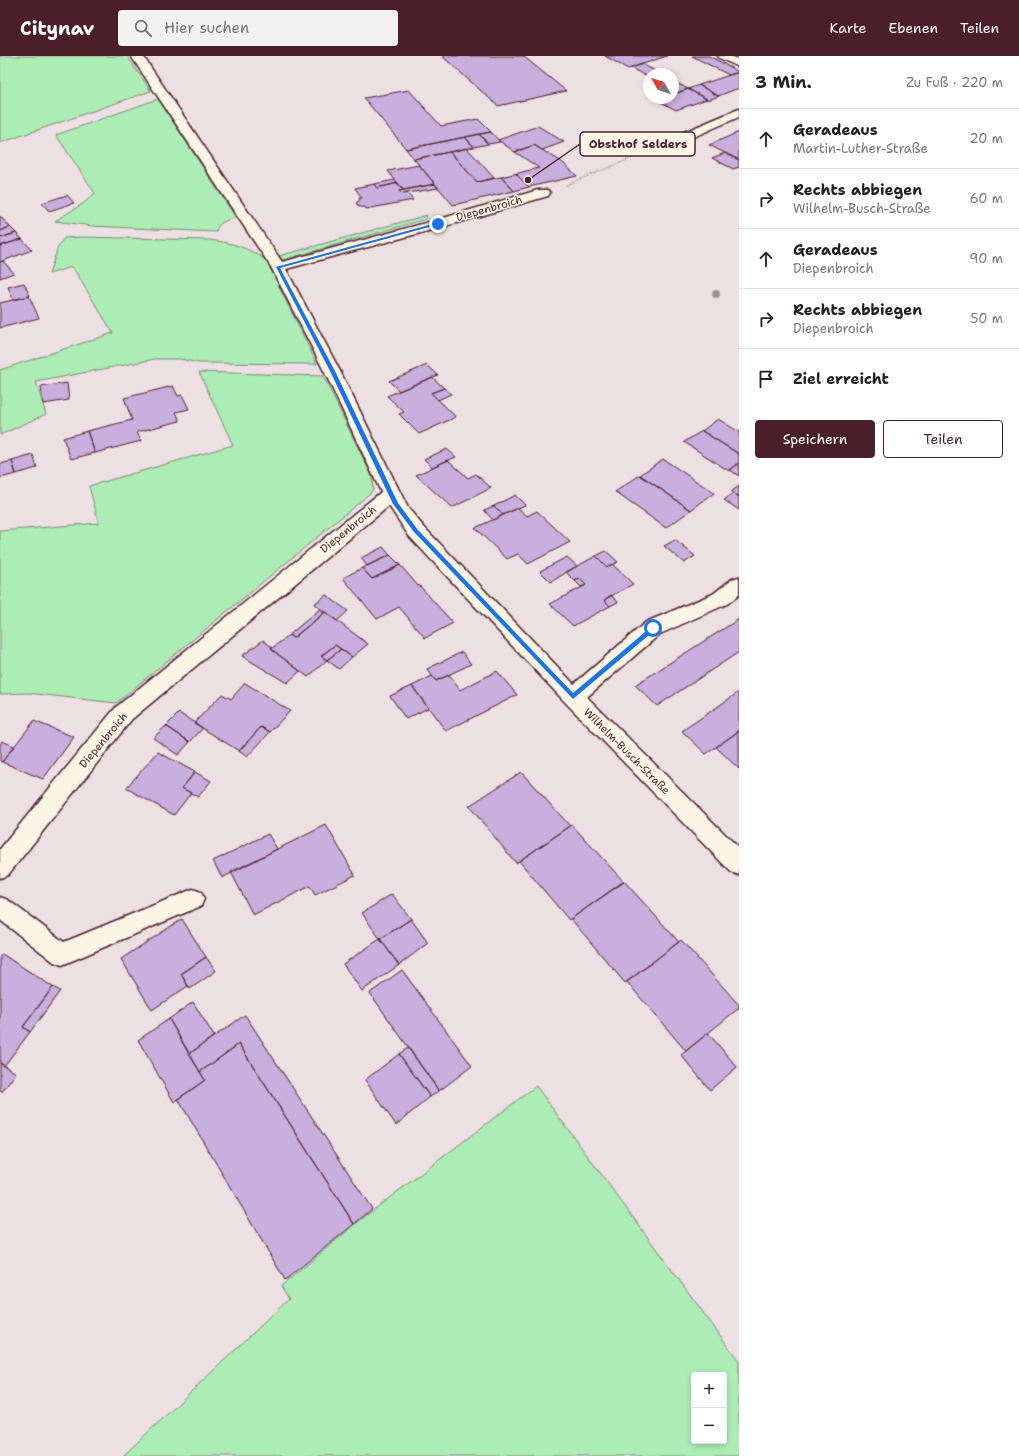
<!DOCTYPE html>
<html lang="de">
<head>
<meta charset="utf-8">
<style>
	:root { --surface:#fff; --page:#f2f2f2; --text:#202124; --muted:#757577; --line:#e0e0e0; --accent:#4a1f2b }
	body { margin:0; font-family:"Shantell Sans",sans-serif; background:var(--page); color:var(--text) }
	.controls { position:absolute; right:12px; bottom:12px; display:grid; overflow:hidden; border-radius:4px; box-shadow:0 2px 6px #0003 }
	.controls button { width:36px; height:36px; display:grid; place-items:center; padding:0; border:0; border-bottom:1px solid var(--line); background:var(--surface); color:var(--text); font:20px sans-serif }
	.compass { position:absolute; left:643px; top:12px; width:36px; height:36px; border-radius:50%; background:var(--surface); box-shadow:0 2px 6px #0003; rotate:309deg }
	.stop { position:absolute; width:12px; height:12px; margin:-9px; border:3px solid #1a73e8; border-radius:50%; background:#fff }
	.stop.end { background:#1a73e8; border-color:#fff; box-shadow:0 1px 4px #0008 }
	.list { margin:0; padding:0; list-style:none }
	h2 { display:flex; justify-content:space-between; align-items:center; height:52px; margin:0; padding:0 16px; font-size:17px }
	h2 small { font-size:13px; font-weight:400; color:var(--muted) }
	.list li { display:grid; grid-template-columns:26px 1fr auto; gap:12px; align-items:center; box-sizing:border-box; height:60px; padding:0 16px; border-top:1px solid var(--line) }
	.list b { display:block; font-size:15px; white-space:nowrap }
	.list p { margin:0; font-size:13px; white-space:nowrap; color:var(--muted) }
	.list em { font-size:13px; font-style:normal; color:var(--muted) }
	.actions { display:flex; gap:8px; padding:12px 16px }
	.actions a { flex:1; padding:9px 0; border:1px solid var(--accent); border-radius:4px; text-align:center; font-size:14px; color:var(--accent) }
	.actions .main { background:var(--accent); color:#fff }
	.icon { flex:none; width:22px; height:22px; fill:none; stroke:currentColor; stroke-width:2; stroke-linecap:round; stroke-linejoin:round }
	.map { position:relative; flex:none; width:739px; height:1400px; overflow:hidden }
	header { display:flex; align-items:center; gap:24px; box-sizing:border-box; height:56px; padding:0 20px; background:var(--accent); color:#fff }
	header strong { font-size:19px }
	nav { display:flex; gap:22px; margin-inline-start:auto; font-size:14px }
	.search { width:280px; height:36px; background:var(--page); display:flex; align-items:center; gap:10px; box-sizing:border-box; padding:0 14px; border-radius:4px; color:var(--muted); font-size:15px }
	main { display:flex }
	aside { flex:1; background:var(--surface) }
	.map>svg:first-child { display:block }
</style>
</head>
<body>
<header>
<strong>Citynav</strong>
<div class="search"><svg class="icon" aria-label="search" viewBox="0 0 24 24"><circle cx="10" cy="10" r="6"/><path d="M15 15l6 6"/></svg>Hier suchen</div>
<nav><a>Karte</a><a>Ebenen</a><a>Teilen</a></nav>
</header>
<main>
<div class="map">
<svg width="739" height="1400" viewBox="0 0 739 1400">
	<rect width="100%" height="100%" fill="#ede0e3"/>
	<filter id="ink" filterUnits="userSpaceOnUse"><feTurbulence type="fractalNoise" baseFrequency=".025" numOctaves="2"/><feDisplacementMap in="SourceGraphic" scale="8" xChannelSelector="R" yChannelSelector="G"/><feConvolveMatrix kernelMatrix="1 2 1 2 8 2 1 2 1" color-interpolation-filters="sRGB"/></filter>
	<g filter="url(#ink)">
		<path fill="#acedb6" stroke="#7b8670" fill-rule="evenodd" d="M0,0H127L151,35L0,87Z
			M158,43L236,162C227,164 217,166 216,176L92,170L55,165L84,147L95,137L56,79Z
			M427,159L426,163L283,204L279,200Z
			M81,181L208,184C230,186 247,191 266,204L317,308L199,307L180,303H155L36,326L46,358L0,379V314L113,277L75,215L71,211L49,218L58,191L64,182Z
			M199,316L323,320L372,420L373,434L361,445L116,647L28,637L0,638V475L99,467L89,430L233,389Z
			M536,1030L739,1305V1400H123L289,1243L281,1230L363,1162ZM694,1319H724V1385H694Z"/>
		<path fill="#c9afdd" stroke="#4a1f2b" d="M442,0H523L566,35L498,50Z
			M605,0H667L628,13Z
			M692,0H709L739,16L729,19Z
			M642,8L661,18H649V22L631,12Z
			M739,16V32L718,40L699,29Z
			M673,25L688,33L677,37L673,35Z
			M699,29L718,40H719L708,44L688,33Z
			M688,33L707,43L676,54L657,44L673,42V38Z
			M409,34L441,70L478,63L491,76L406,93L364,42Z
			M538,70L564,86L542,94L534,89L515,96L498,84Z
			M491,76L498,84L500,86L488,88L479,78Z
			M739,76V104L709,89Z
			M479,78L488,88L474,91L465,81Z
			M465,81L474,91L414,103L406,93Z
			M534,89L562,106L577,120L529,131L516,118L518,117L539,112L515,96Z
			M467,92L494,122L477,126L450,96Z
			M450,96L477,126L501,121L514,135L453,149L414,103Z
			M725,97L739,104V111L733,113L712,102Z
			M419,109L435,128L403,134L388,115Z
			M518,117L516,118L529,131L514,135L501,121Z
			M395,124L398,127L377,132L374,128Z
			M398,127L403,134L399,135L402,138L407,137L413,144L366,153L365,151H359L356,147L360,144L359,142H362L355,132L374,128L377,132Z
			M435,128L438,132L402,138L399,135Z
			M67,139L74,147L49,155L42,147Z
			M0,160L10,171L0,175Z
			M10,171L16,177L0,182V175Z
			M16,177L22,183L0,190V182Z
			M22,183L32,194L0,206V190Z
			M3,205L14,217L0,222V206Z
			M24,227L30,240L13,244L8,231Z
			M29,240L39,262L0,272V247Z
			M427,309L438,319L399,335L389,325Z
			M432,321L444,332L431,337L456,361L419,378L399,358L404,356L387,340Z
			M67,327L69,344L43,348L41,331Z
			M173,330L178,340L182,339L189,353L176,356L180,365L137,376L141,385L95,397L87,375L132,364L124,342Z
			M444,332L451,338L438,344L431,337Z
			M718,363L739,376V398L702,375Z
			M87,375L95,397L71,403L63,382Z
			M702,375L739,398V407L729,415L684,386Z
			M447,393L456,401L432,411L424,403Z
			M33,399L37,412L16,418L12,405Z
			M663,403L714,437L691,454L640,419Z
			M448,404L468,422L476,418L491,432L452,452L416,419Z
			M12,405L16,418L0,422V408Z
			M739,407V420L730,414Z
			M640,419L691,454L666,472L615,436Z
			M739,430V441L731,436Z
			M734,437L739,441V454L724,444Z
			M515,439L525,449L503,459L494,450Z
			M494,450L503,459L493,464L484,454Z
			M518,452L527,460L537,455L570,486L528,508L518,498L507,503L475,472Z
			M675,484L695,500L684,507L664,490Z
			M383,491L390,499L367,510L361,502Z
			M606,495L618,506L607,511L596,500Z
			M390,499L400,509L372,523L362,512Z
			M596,500L607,511L612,508L633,528L604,544L610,550L573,570L550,548L586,529L579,522L575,525L566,516Z
			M567,501L577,510L551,526L540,515Z
			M400,509L418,530L419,529L453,567L425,582L399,551L377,563L343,522L362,512L372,523Z
			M579,522L586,529L581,531L575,525Z
			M326,539L348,555L337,565L314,548Z
			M611,539L618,546L610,550L604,544Z
			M320,553L324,557L293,582L289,579Z
			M325,556L368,588L352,601L335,589L321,600L327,604L308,621L271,593L289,579L293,582Z
			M739,563V596L657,650L635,629Z
			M263,584L273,592L271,593L300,615L287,627L242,600Z
			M335,589L341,593L327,604L321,600Z
			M341,593L352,601L339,613L327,604Z
			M462,596L471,608L436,625L427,613Z
			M497,615L517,639L446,675L412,630L432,620L436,625L449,619L460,634Z
			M245,627L290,655L270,676L261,671L239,695L194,667L222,638L231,643Z
			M412,630L428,652L406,663L390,640Z
			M739,636V675L706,698L682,675Z
			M179,657L203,672L190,686L166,670Z
			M34,665L74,681L43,723L2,706Z
			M166,670L190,686L178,699L153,682Z
			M261,671L270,676L247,701L239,695Z
			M739,675V713L716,691Z
			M2,685L14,690L2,706L0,705V689Z
			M158,696L195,716L182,732L191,737L174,759L126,732Z
			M195,716L211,725L198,741L182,732Z
			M521,716L570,770L516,807L469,750Z
			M326,769L355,819L315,839L310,830L253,859L231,816Z
			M572,769L624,826L569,864L519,805Z
			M268,778L277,793L222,822L213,805Z
			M624,825L679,886L625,927L571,863Z
			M392,838L411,863L380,883L362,857Z
			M182,863L206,901L181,918L188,930L152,954L121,903Z
			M411,863L428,887L399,909L380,883Z
			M380,883L399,909L362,935L343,908Z
			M681,884L739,949V952L686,995L627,926Z
			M2,898L53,931L23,971L30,976L4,1010L0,1007V900Z
			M206,901L216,915L190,933L181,918Z
			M402,914L472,1010L439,1035L370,937Z
			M53,931L60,935L30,976L23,971Z
			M193,946L214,980L189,998L169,963Z
			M245,959L372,1153L354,1168L239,988L200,1016L189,998Z
			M169,963L205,1024L174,1046L138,984Z
			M708,977L737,1011L710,1034L681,999Z
			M239,988L354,1168L285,1224L178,1043L205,1024L200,1016Z
			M408,992L439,1035L430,1041L399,998Z
			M399,998L430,1041L396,1069L365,1024Z
			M0,1007L16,1017L2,1036L0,1035Z"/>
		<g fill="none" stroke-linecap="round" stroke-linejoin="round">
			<g stroke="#4a1f2b" stroke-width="3">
				<path id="service" d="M718,0H731L739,4V11L719,2Z
					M193,833L201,836L204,843L201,850L62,909L54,906L0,864V841L8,844L64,886Z"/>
			</g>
			<g stroke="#4a1f2b" stroke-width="3">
				<path id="minor" d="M131,0H143L282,206L433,165L538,134H548L550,137L548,140L443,171L286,213L340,315L408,452L423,470L574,628L646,566L713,538L732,523L739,521V539L727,548L660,578L587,641L739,792V819L731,816L566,647L409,480L389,450L132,663L8,819L0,822V793L116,651L381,436L324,315L271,211Z
					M739,53V61L680,87H672L670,84L672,81Z"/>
			</g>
			<path stroke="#4a1f2b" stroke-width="1.5" stroke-dasharray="0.5 2" stroke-linecap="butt" d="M566,129L654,93"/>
			<use href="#service" fill="#fcf5e5" fill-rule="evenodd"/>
			<use href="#minor" fill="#fcf5e5" fill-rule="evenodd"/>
		</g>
		<circle fill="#a19291" cx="716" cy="238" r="4"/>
	</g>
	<path fill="#1a73e8" d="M436,167L440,168L280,212L335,315L398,447L418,474L573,637L651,571H655V574L573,643L414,476L393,448L330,315L276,211Z"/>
	<g text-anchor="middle" stroke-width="3" stroke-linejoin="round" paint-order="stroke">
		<g font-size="11" fill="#4a1f2b" stroke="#fcf5e5">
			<text transform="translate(489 152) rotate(-16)" y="4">Diepenbroich</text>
			<text transform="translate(348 473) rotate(-39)" y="4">Diepenbroich</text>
			<text transform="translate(103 684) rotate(-50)" y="4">Diepenbroich</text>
			<text transform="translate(627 695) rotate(45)" y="4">Wilhelm-Busch-Straße</text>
		</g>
	</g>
	<path fill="none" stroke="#4a1f2b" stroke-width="1.5" d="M528 124L580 88"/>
	<circle fill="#4a1f2b" stroke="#fcf5e5" stroke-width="1.5" cx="528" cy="124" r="4"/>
	<rect fill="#fcf5e5" stroke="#4a1f2b" stroke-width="1.5" x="580" y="76" width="115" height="24" rx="4"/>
	<g font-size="12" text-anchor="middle" font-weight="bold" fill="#4a1f2b">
		<text x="638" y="92">Obsthof Selders</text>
	</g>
</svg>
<div class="controls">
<button>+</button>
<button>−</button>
</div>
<svg class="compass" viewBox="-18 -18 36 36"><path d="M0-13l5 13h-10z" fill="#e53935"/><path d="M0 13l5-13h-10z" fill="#757577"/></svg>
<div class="stop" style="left:653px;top:572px"></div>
<div class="stop end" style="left:438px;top:168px"></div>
</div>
<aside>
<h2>3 Min.<small>Zu Fuß · 220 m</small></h2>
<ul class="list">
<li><svg class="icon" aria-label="ahead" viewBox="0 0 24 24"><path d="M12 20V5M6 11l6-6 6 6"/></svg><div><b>Geradeaus</b><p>Martin-Luther-Straße</p></div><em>20 m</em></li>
<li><svg class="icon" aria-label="right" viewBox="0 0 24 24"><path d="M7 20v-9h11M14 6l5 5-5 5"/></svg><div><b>Rechts abbiegen</b><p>Wilhelm-Busch-Straße</p></div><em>60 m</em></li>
<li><svg class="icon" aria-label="ahead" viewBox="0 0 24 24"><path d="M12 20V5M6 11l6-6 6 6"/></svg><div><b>Geradeaus</b><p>Diepenbroich</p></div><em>90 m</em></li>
<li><svg class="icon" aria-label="right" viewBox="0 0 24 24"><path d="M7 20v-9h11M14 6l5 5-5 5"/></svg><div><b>Rechts abbiegen</b><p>Diepenbroich</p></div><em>50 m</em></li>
<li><svg class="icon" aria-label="arrive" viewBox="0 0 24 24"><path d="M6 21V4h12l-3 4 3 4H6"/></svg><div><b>Ziel erreicht</b></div></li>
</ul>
<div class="actions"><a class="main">Speichern</a><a>Teilen</a></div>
</aside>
</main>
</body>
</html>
